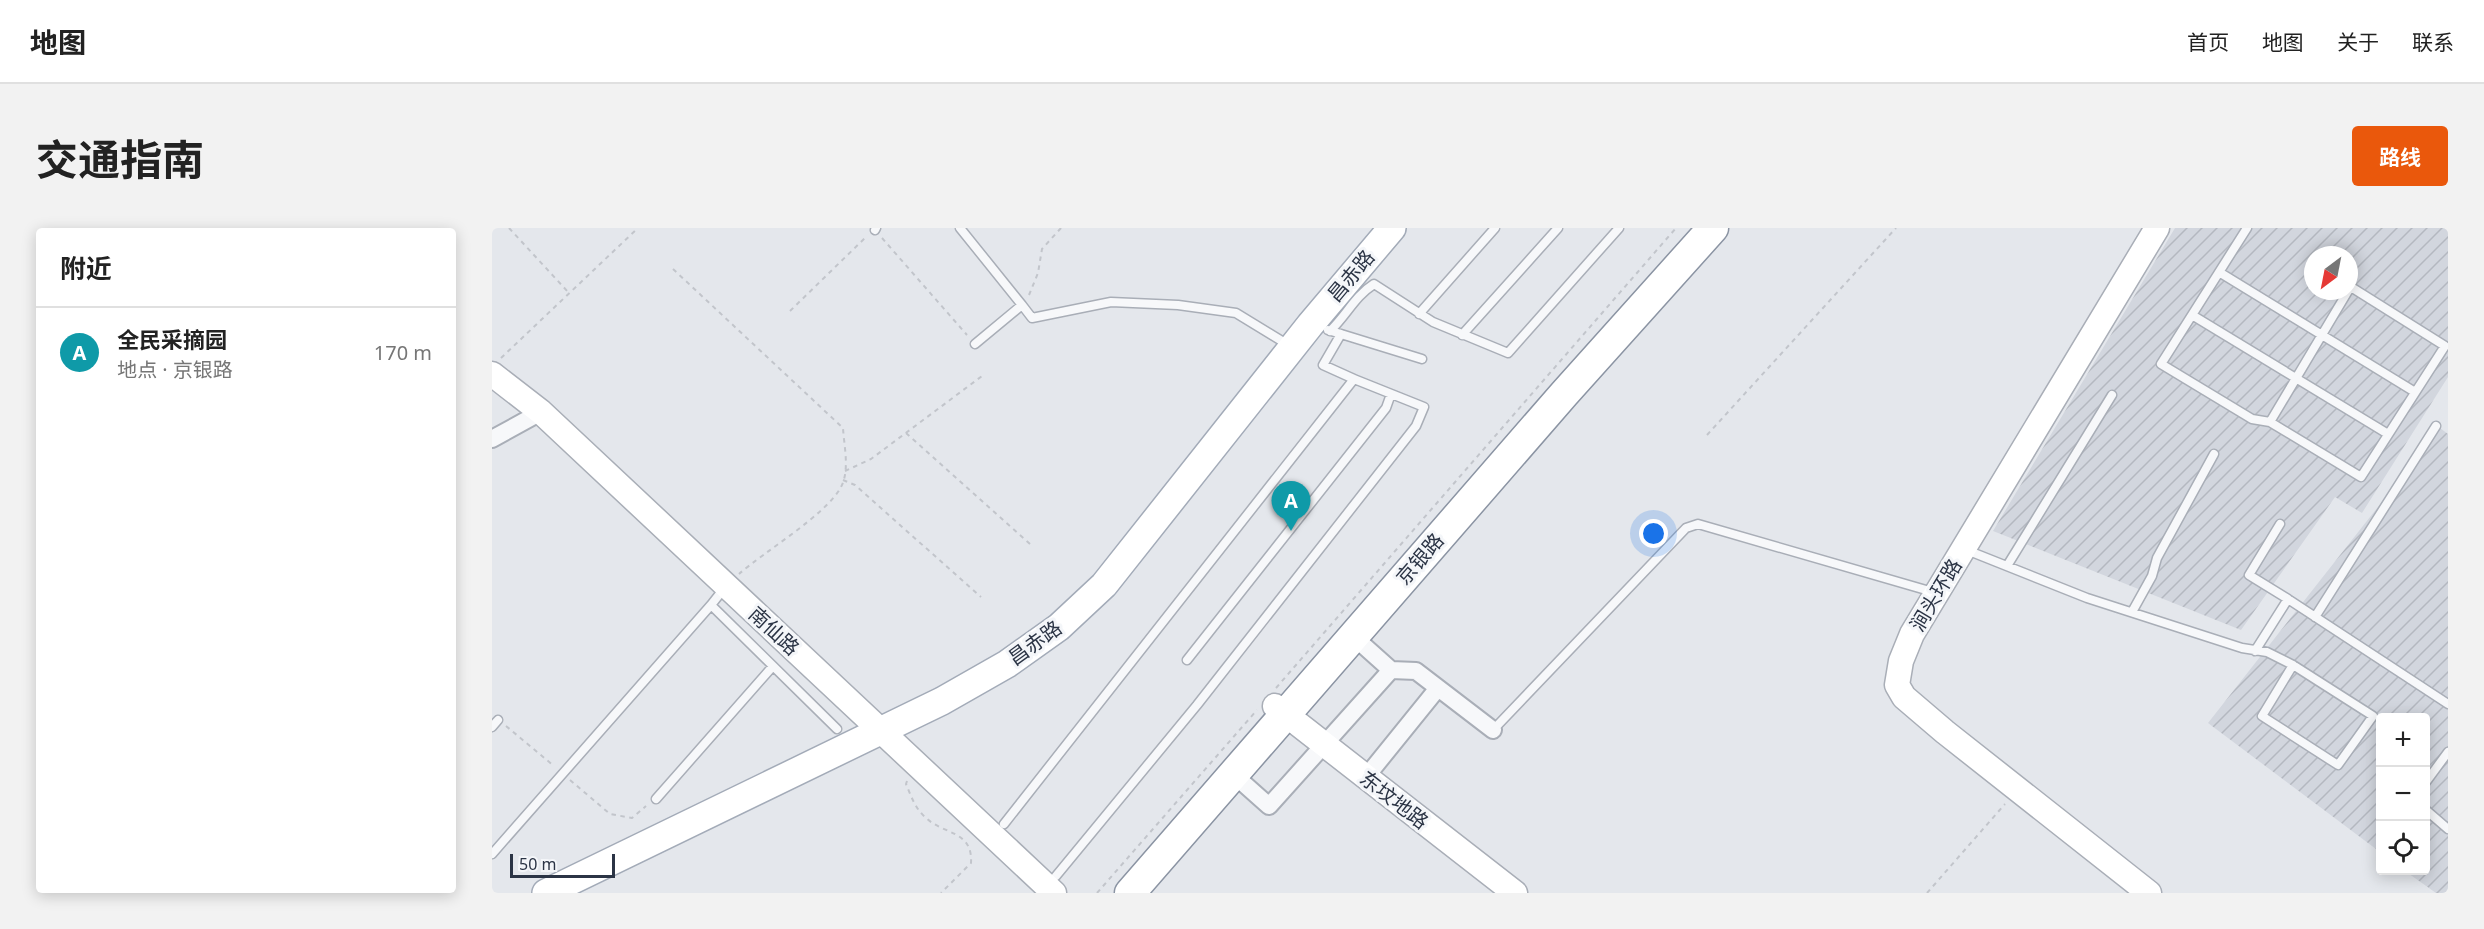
<!DOCTYPE html>
<html lang="zh">
<head>
<meta charset="utf-8">
<style>
	:root { --surface:#fff; --page:#f2f2f2; --text:#222; --muted:#767676; --line:#e0e0e0; --accent:#ea580c }
	body { margin:0; font-family:"Noto Sans","Noto Sans SC",sans-serif; background:var(--page); color:var(--text) }
	.controls { position:absolute; right:18px; bottom:18px; display:grid; overflow:hidden; border-radius:6px; box-shadow:0 3px 15px #0003 }
	.controls button { width:54px; height:54px; display:grid; place-items:center; padding:0; border:0; border-bottom:2px solid var(--line); background:var(--surface); color:var(--text); font:30px sans-serif }
	.compass { position:absolute; left:1812px; top:18px; width:54px; height:54px; border-radius:50%; background:var(--surface); box-shadow:0 3px 15px #0003; rotate:212deg }
	.scale { position:absolute; left:18px; bottom:15px; width:105px; box-sizing:border-box; padding-left:6px; border:3px solid #2b3445; border-top:0; font-size:16px; line-height:21px; white-space:nowrap; color:#2b3445; -webkit-text-stroke:4px #f4f6f9; paint-order:stroke }
	.you { position:absolute; left:1162px; top:306px; width:21px; height:21px; margin:-15px; border:4px solid #fff; border-radius:50%; background:#1a73e8; box-shadow:0 0 0 9px #1a73e833 }
	.badge { display:grid; place-items:center; width:39px; height:39px; border-radius:50%; background:var(--accent); color:#fff; font-size:20px; font-weight:700 }
	.pin { position:absolute; translate:-50% -50px; filter:drop-shadow(0 2px 3px #0008) }
	.pin::after { content:''; position:absolute; top:32px; width:21px; height:18px; background:inherit; clip-path:polygon(0 0,100% 0,50% 100%) }
	.list { margin:0; padding:0; list-style:none }
	h2 { display:flex; justify-content:space-between; align-items:center; height:78px; margin:0; padding:0 24px; font-size:26px }
	h2 small { font-size:20px; font-weight:400; color:var(--muted) }
	.list li { display:grid; grid-template-columns:39px 1fr auto; gap:18px; align-items:center; box-sizing:border-box; height:90px; padding:0 24px; border-top:2px solid var(--line) }
	.list b { display:block; font-size:22px; white-space:nowrap }
	.list p { margin:0; font-size:20px; white-space:nowrap; color:var(--muted) }
	.list em { font-size:20px; font-style:normal; color:var(--muted) }
	.icon { flex:none; width:33px; height:33px; fill:none; stroke:currentColor; stroke-width:2; stroke-linecap:round; stroke-linejoin:round }
	.map { position:relative; flex:none; width:1956px; height:665px; overflow:hidden; border-radius:6px }
	header { display:flex; align-items:center; gap:36px; box-sizing:border-box; height:84px; padding:0 30px; background:var(--surface); border-bottom:2px solid var(--line) }
	header strong { font-size:28px }
	nav { display:flex; gap:33px; margin-inline-start:auto; font-size:21px }
	.intro { display:flex; align-items:center; justify-content:space-between; box-sizing:border-box; height:144px; padding:0 36px }
	h1 { margin:0; font-size:42px }
	.button { padding:15px 27px; border-radius:6px; background:var(--accent); color:#fff; font-size:21px; font-weight:700 }
	main { display:flex; gap:36px; padding:0 36px }
	aside { flex:1; background:var(--surface); border-radius:6px; box-shadow:0 3px 15px #0003 }
	.map>svg:first-child { display:block }
</style>
</head>
<body>
<header>
<strong>地图</strong>
<nav><a>首页</a><a>地图</a><a>关于</a><a>联系</a></nav>
</header>
<div class="intro"><h1>交通指南</h1><a class="button">路线</a></div>
<main>
<aside>
<h2>附近<small></small></h2>
<ul class="list">
<li><span class="badge" style="background:#0f9aa8">A</span><div><b>全民采摘园</b><p>地点 · 京银路</p></div><em>170 m</em></li>
</ul>
</aside>
<div class="map">
<svg width="1956" height="665" viewBox="0 0 1956 665">
	<defs>
		<pattern id="industrial-furrows" width="10" height="10" patternUnits="userSpaceOnUse" patternTransform="scale(1.5)"><rect width="10" height="10" fill="#d2d6de"/><path d="M-1 1l2-2M0 10L10 0M9 11l2-2" fill="none" stroke="#b4b8c0"/></pattern>
	</defs>
	<rect width="100%" height="100%" fill="#e4e7ec"/>
	<path fill="url(#industrial-furrows)" fill-rule="evenodd" d="M1683,0H1956V149L1870,285L1843,269L1749,402L1501,303ZM1821,27H1857V63H1821Z
		M1948,200L1956,206V665H1944L1913,643L1934,642V490H1888V624L1716,495Z"/>
	<g fill="none" stroke-linecap="round" stroke-linejoin="round">
		<g stroke="#a9aeb7" stroke-width="11">
			<path id="lane" d="M468,0L530,77
				M1755,0L1669,136L1760,191L1778,194L1869,249L1953,118L1859,59L1857,62
				M383,2L384,0
				M1727,44L1923,164
				M927,86L1003,0
				M1700,87L1896,206
				M836,102L930,131
				M838,103C854,88 863,68 882,56L941,94L1016,125L1127,0
				M849,106L831,137L862,151
				M970,107L1066,0
				M483,116L530,77L540,90L619,74L686,77L744,85L798,118
				M1778,194L1856,63
				M1788,296L1757,347L1796,371
				M1472,321L1595,370L1750,420L1775,424L1801,437L1881,488L1846,537L1770,488L1801,437
				M1515,338L1620,167
				M219,377L234,358
				M1640,384L1660,348L1665,330L1722,226
				M1823,389L1944,198
				M1763,423L1796,371L1956,476
				M695,432L894,180L899,166
				M0,499L6,492
				M1001,502L1194,300L1206,296L1441,364
				M1934,554L1956,524
				M164,571L281,438
				M1934,582L1956,601
				M512,596L862,151L932,179L924,198L705,477L564,648
				M0,626L219,377L345,501"/>
		</g>
		<g stroke="#a9aeb7" stroke-width="20">
			<path id="street" d="M0,211L49,184
				M899,442L924,443L1001,502
				M741,546L777,578L899,442L861,408
				M874,549L946,460"/>
		</g>
		<g stroke="#a9aeb7" stroke-width="27">
			<path id="secondary" d="M0,146L49,184L562,665
				M783,478L1023,665
				M1657,665L1453,504L1412,469L1405,457L1409,433L1420,406L1665,0"/>
		</g>
		<g stroke="#a3abb8" stroke-width="30">
			<path id="primary" d="M54,665L450,473L515,436L567,399L612,357L818,97L900,0"/>
		</g>
		<g stroke="#8b94a3" stroke-width="33">
			<path id="highway" d="M638,665L1072,166L1221,0"/>
		</g>
		<path stroke="#c2c5cb" stroke-width="2" stroke-dasharray="4.5 4.5" stroke-linecap="butt" d="M17,0L77,65
			M390,10L475,107
			M181,41L351,200C352,218 358,242 349,259C334,287 273,323 247,346
			M537,67L546,45L550,21L569,0
			M298,83L375,8
			M9,130L146,0
			M414,205L539,317
			M1215,207L1404,0
			M353,243L379,231L490,148
			M351,252L363,257L489,369
			M784,460L1184,0
			M14,498L62,538
			M78,552L118,586L140,590L154,578
			M415,553L414,556C419,568 423,580 433,589C451,607 481,602 479,635L449,665
			M605,665L765,482
			M1435,665L1513,576"/>
		<use href="#lane" stroke="#f7f8fa" stroke-width="8"/>
		<use href="#street" stroke="#f7f8fa" stroke-width="16"/>
		<use href="#secondary" stroke="#fff" stroke-width="24"/>
		<use href="#primary" stroke="#fff" stroke-width="27"/>
		<use href="#highway" stroke="#fff" stroke-width="30"/>
	</g>
	<g text-anchor="middle" stroke-width="6" stroke-linejoin="round" paint-order="stroke">
		<g font-size="20" fill="#2b3445" stroke="#f4f6f9">
			<text transform="translate(859 48) rotate(-50)" y="7">昌赤路</text>
			<text transform="translate(928 331) rotate(-49)" y="7">京银路</text>
			<text transform="translate(1444 367) rotate(-59)" y="7">涧头环路</text>
			<text transform="translate(282 403) rotate(43)" y="7">南仙路</text>
			<text transform="translate(543 415) rotate(-36)" y="7">昌赤路</text>
			<text transform="translate(902 572) rotate(38)" y="7">东坟地路</text>
		</g>
	</g>
</svg>
<div class="controls">
<button>+</button>
<button>−</button>
<button><svg class="icon" aria-label="locate" viewBox="0 0 24 24"><circle cx="12" cy="12" r="6"/><path d="M12 2v4M12 18v4M2 12h4M18 12h4"/></svg></button>
</div>
<svg class="compass" viewBox="-18 -18 36 36"><path d="M0-13l5 13h-10z" fill="#e53935"/><path d="M0 13l5-13h-10z" fill="#767676"/></svg>
<div class="scale">50 m</div>
<div class="you"></div>
<div class="pin badge" style="left:799px;top:303px;background:#0f9aa8">A</div>
</div>
</main>
</body>
</html>
